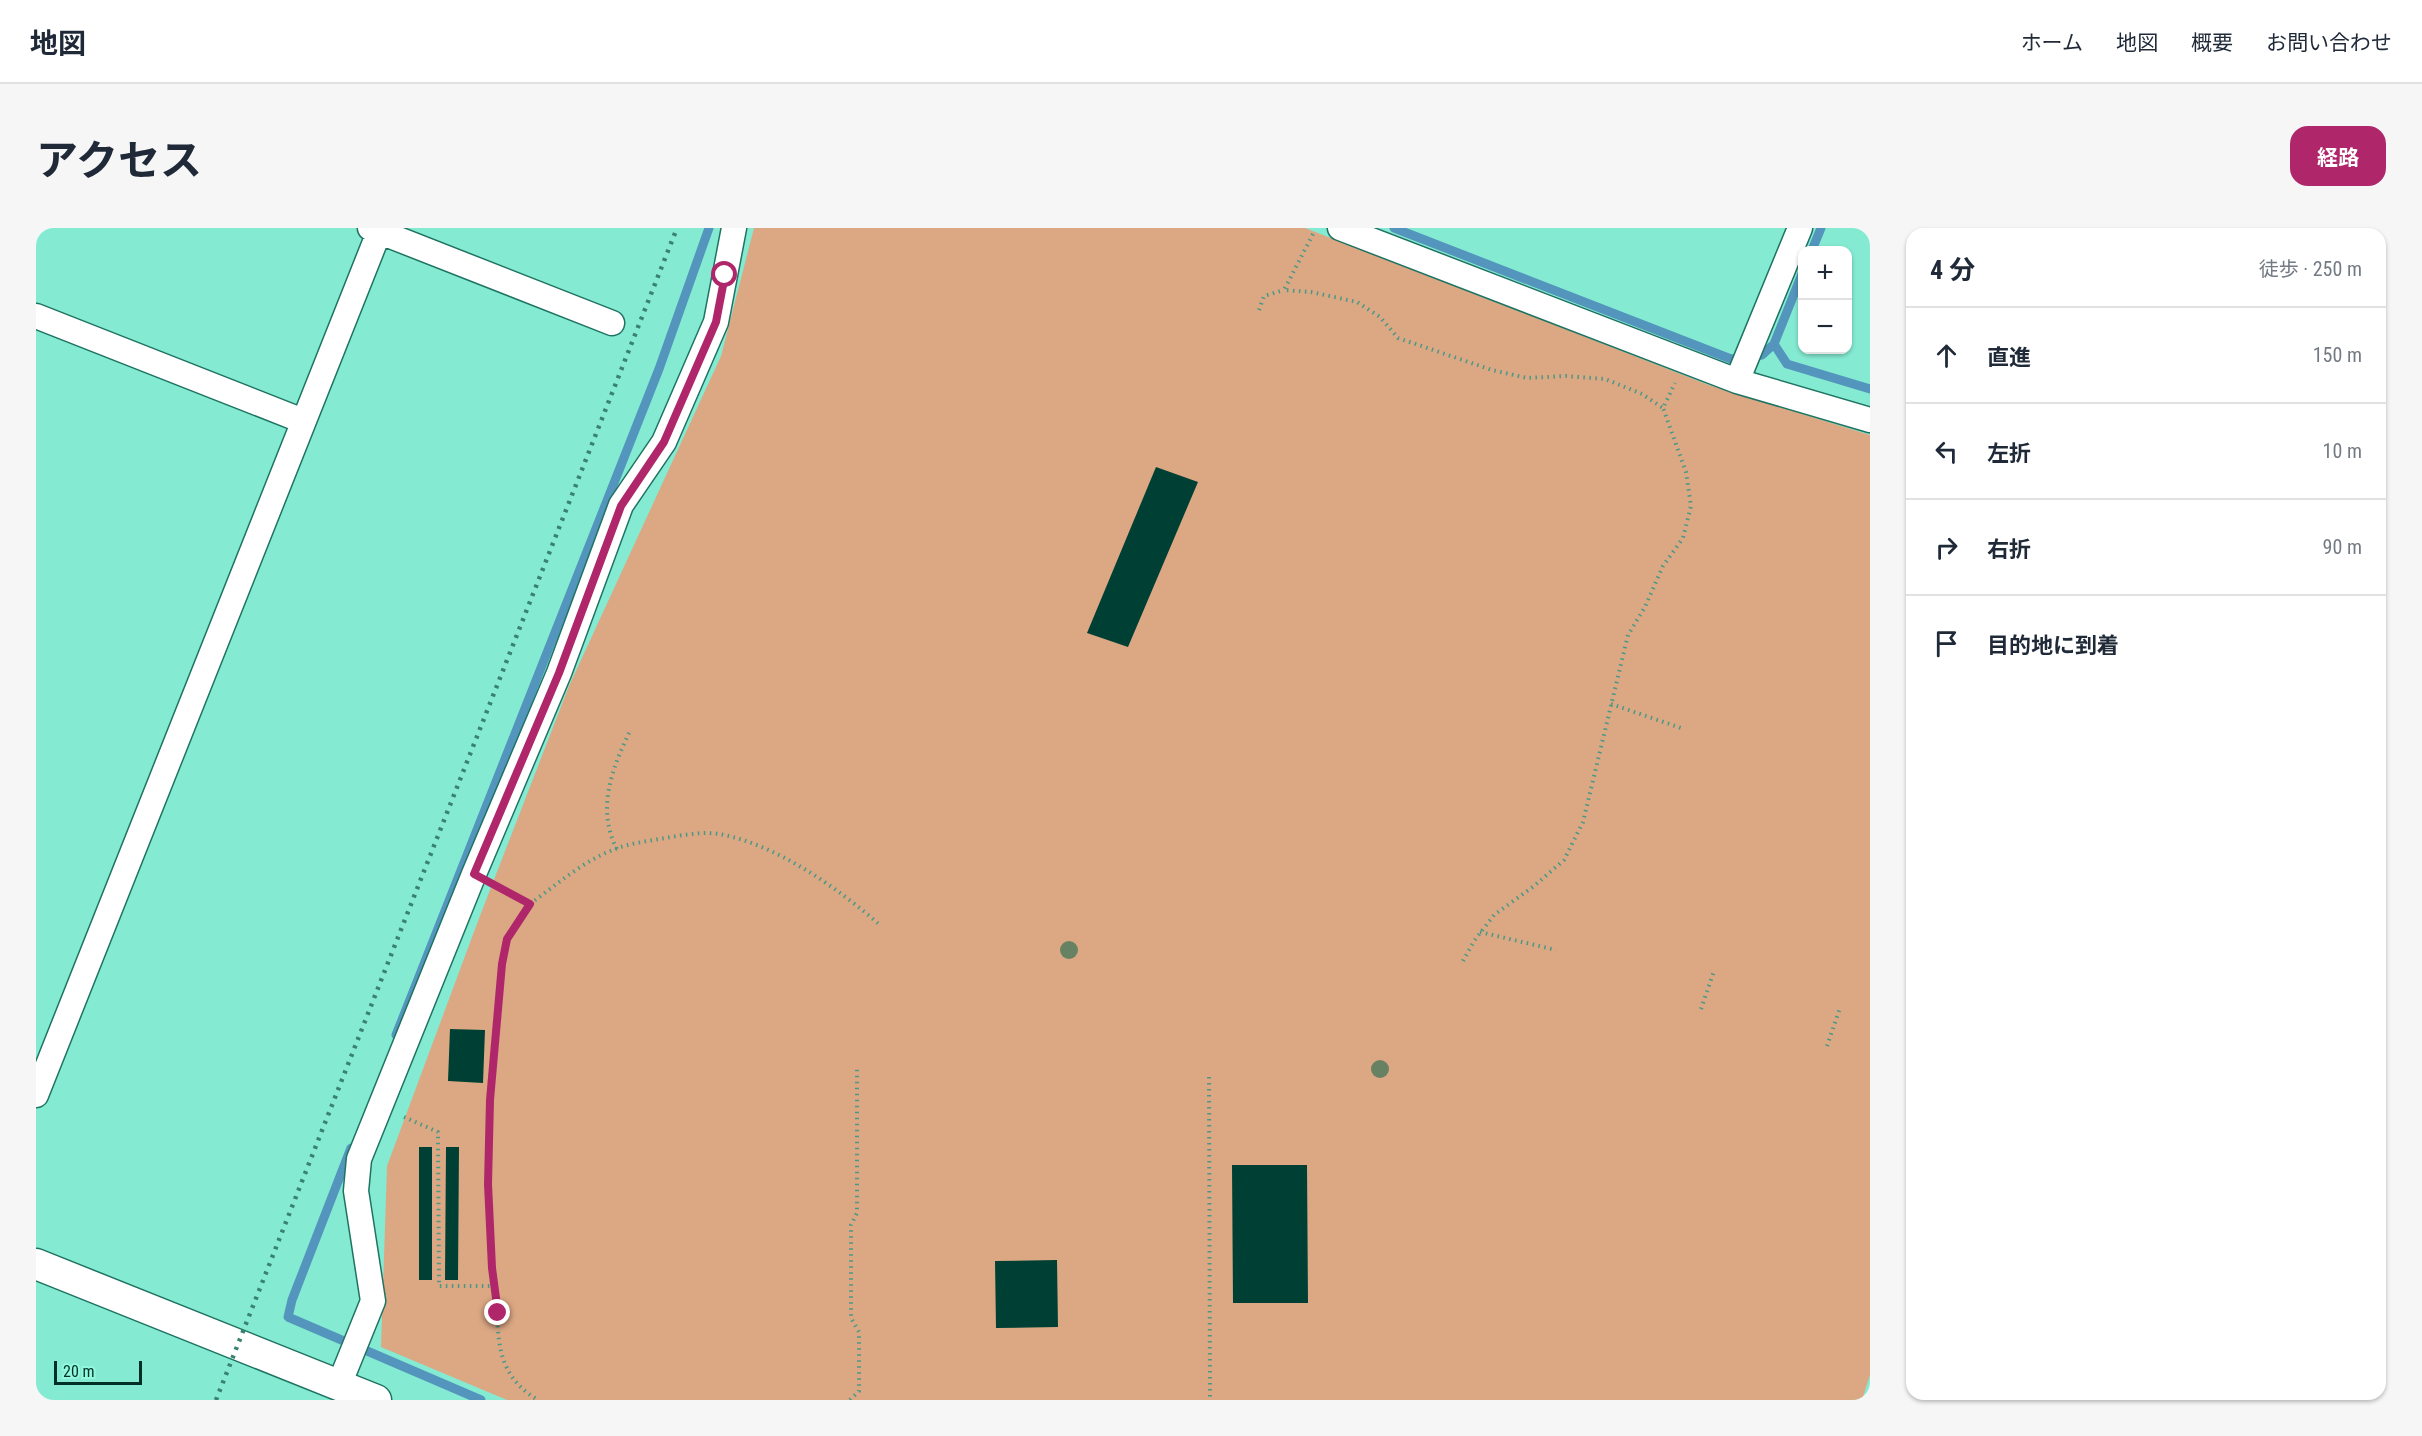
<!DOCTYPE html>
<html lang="ja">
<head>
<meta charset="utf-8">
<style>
	:root { --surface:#fff; --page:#f6f6f7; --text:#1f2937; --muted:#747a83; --line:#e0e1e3; --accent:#af276a }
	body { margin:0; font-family:"Roboto Condensed","Noto Sans JP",sans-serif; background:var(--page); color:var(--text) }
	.controls { position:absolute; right:18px; top:18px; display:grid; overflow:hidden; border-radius:12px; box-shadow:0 2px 4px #0004 }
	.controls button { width:54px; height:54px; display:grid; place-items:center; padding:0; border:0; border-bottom:2px solid var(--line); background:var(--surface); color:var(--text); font:30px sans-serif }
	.scale { position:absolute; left:18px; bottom:15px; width:88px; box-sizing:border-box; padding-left:6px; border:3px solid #002f26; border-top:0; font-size:16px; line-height:21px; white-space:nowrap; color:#002f26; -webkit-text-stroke:4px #92f9df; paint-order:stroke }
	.stop { position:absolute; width:18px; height:18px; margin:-14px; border:4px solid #af276a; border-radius:50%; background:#fff }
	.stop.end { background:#af276a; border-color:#fff; box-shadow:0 2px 6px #0008 }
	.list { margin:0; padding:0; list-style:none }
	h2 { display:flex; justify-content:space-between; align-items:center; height:78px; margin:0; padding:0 24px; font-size:26px }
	h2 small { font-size:20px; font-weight:400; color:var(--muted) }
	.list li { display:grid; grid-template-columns:39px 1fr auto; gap:18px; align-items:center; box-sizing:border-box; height:96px; padding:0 24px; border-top:2px solid var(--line) }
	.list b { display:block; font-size:22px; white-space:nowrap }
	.list em { font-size:20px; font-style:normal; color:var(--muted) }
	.icon { flex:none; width:33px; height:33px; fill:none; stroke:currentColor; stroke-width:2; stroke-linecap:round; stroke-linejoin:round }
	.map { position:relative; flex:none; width:1834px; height:1172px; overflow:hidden; border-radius:18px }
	header { display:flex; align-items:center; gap:36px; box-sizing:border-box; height:84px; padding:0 30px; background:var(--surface); border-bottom:2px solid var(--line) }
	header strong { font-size:28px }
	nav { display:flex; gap:33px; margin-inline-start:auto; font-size:21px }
	.intro { display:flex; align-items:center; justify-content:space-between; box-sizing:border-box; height:144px; padding:0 36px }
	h1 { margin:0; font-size:42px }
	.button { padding:15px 27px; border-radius:18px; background:var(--accent); color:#fff; font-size:21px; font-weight:700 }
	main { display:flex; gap:36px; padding:0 36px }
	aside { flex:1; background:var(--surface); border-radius:18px; box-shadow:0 2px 4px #0004 }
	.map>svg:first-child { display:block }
</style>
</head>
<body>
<header>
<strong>地図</strong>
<nav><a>ホーム</a><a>地図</a><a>概要</a><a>お問い合わせ</a></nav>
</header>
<div class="intro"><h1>アクセス</h1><a class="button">経路</a></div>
<main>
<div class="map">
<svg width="1834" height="1172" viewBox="0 0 1834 1172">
	<rect width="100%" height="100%" fill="#84ebd2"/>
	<path fill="#dca884" d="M718,0H1269L1673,157L1834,207V1147L1826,1172H471L345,1119L351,938L442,693L533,458L685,128Z"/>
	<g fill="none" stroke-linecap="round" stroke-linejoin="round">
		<path stroke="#5395bc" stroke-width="9" d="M1358,0L1695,131L1726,127L1738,116
			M1776,22L1785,0
			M1766,46L1738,116L1751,136L1834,161
			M360,807L623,141L673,0
			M315,920L256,1072L252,1089L445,1172"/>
	</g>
	<path fill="#004034" d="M1120,239L1162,254L1092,419L1051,405Z
		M414,801L449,802L447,855L412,853Z
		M383,919H396V1052H383Z
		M410,919H423L422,1052H409Z
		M1196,937H1271L1272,1075H1197Z
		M1021,1032L1022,1099L960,1100L959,1033Z"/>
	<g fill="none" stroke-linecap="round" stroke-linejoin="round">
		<g stroke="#1f7362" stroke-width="27">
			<path id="minor" d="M334,0L576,95
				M1304,0L1701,153L1834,192
				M0,88L267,193
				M1701,153L1764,0
				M0,867L343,4
				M303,1157L337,1073L320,963L323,931L438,646L523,445L585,277L628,214L680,94L698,0"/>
		</g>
		<g stroke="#1f7362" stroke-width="33">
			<path id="tertiary" d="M0,1036L340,1172"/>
		</g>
		<path stroke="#4a9886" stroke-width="4" stroke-dasharray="1.5 4.5" stroke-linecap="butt" d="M1277,6L1248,62L1275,64L1321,74L1344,89L1362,110L1456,142L1491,150L1530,148L1569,151L1606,166L1627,180L1639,155
			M1223,82L1228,68L1248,62
			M1575,476L1645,500
			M581,621C560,582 576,540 594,503
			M494,676C520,657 545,635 574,623C590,616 607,614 623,611C643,608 663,603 683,606C740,616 802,660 845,698
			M1444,704L1520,722
			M1427,733L1438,713L1458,687L1498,658L1528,632L1547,594L1592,407L1609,379L1627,338L1647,310L1655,278L1650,244L1627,180
			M1665,781L1678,743
			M1791,818L1804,780
			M1173,849L1174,1172
			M368,889L402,904L403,1058H460C463,1105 456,1145 502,1172
			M460,1058L456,1040L452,956L454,872L466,736L471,711L494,676L461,658
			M814,1172L823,1163V1104L815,1090V997L821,985V839"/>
		<use href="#minor" stroke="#fff" stroke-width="24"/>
		<use href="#tertiary" stroke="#fff" stroke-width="30"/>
		<path stroke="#398171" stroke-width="4.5" stroke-dasharray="3 6" stroke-linecap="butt" d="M180,1172L641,0"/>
	</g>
	<g fill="#678163">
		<circle cx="1033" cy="722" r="9"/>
		<circle cx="1344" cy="841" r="9"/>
	</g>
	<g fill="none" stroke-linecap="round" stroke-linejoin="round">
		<path stroke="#af276a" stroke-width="8" d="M462,1085L456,1040L452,956L454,872L466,736L471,711L494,676L438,646L523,445L585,278L628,214L680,94L689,47"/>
	</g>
</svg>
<div class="controls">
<button>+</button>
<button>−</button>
</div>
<div class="scale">20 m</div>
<div class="stop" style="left:689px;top:47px"></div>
<div class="stop end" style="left:462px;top:1085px"></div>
</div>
<aside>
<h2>4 分<small>徒歩 · 250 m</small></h2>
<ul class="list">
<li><svg class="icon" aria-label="ahead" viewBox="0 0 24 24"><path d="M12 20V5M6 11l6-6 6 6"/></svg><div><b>直進</b></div><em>150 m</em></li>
<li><svg class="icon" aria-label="left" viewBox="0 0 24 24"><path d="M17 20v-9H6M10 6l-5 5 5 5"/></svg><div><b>左折</b></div><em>10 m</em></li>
<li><svg class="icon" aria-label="right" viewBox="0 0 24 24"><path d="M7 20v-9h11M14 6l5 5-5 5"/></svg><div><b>右折</b></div><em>90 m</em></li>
<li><svg class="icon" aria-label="arrive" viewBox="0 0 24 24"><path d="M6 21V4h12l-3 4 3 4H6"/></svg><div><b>目的地に到着</b></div></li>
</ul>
</aside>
</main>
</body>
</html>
